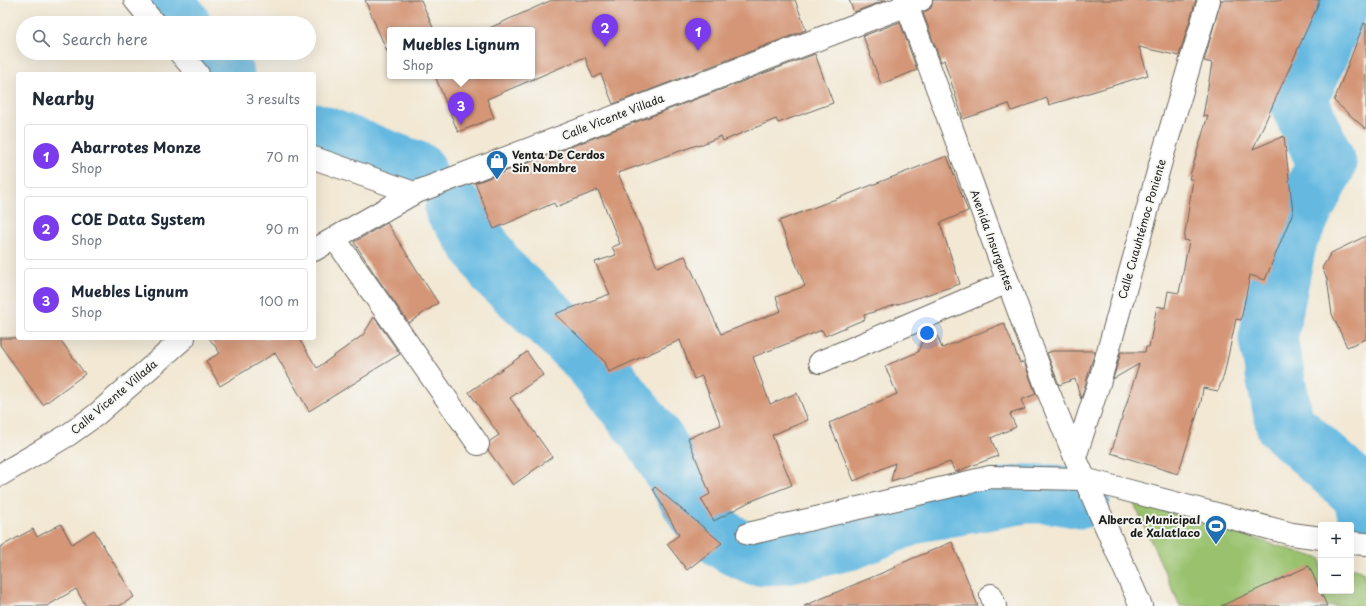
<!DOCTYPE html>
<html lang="en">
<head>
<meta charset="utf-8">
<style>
	:root { --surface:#fff; --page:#f6f6f7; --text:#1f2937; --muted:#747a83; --line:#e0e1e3; --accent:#7c3aed }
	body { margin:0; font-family:"Playpen Sans",sans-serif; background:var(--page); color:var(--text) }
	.controls { position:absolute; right:12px; bottom:12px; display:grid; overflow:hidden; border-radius:4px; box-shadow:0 4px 16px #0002 }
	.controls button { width:36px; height:36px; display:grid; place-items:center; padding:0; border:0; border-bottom:1px solid var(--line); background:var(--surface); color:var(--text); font:20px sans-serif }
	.you { position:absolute; left:927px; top:333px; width:14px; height:14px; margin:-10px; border:3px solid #fff; border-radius:50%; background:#1a73e8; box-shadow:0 0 0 6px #1a73e833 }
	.badge { display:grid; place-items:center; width:26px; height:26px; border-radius:50%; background:var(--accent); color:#fff; font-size:13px; font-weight:700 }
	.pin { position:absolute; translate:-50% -33px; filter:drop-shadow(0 1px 2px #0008) }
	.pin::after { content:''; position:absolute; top:21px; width:14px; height:12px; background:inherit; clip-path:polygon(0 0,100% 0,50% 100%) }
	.popup { position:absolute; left:387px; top:27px; width:148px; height:52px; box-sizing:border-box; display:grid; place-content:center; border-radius:4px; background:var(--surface); filter:drop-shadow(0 1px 3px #0005); font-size:13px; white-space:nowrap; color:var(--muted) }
	.popup b { font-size:15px; color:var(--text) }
	.popup::after { content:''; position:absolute; left:50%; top:100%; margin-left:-8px; border:8px solid transparent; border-top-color:var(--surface) }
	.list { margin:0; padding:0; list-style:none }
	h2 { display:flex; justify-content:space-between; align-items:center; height:52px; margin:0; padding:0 16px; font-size:17px }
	h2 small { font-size:13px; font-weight:400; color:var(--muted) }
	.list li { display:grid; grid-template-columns:26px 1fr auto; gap:12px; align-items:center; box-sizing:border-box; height:64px; margin:0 8px 8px; padding:0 8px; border:1px solid var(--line); border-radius:4px }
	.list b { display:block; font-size:15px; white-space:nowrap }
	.list p { margin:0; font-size:13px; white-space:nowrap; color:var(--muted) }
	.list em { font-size:13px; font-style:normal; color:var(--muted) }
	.icon { flex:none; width:22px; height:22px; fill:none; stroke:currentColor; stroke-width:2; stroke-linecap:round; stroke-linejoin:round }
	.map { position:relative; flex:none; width:1366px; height:606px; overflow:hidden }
	.search { position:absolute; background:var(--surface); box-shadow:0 4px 16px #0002; left:16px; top:16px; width:300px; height:44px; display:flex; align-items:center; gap:10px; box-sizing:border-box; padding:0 14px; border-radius:22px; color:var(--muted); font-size:15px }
	.panel { position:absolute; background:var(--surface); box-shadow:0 4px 16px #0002; left:16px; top:72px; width:300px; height:268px; border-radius:4px }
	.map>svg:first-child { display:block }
</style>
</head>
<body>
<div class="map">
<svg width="1366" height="606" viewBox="0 0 1366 606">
	<rect width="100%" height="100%" fill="#f6f6f2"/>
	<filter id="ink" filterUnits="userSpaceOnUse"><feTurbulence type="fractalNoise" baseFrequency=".025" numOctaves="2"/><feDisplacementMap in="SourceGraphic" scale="8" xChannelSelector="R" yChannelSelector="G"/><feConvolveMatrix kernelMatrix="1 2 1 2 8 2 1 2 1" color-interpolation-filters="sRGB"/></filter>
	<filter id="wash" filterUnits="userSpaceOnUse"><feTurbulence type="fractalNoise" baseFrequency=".012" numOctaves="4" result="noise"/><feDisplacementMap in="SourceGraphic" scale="16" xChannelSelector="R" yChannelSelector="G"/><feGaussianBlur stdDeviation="0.9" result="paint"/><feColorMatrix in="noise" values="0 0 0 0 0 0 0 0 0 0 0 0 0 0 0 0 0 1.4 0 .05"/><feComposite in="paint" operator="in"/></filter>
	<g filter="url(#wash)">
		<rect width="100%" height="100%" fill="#f2e8d4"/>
		<path fill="#9ac26e" stroke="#5b6f45" d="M1133,501L1321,559V591H1351V568L1363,572L1366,585V606H1180Z"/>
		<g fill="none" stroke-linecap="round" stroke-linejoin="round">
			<path stroke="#65b9e1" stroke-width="59" d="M161,0L181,23
				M1342,0L1298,100L1327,164L1288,239L1268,339L1285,425L1362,494L1366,511
				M207,53L225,74
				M314,132L417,171
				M454,209L458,213L498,272L564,333L594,363L658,445L696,511L714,533L732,545L755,556L786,555L849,541L918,513L1025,494H1054L1081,499"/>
		</g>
		<g id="blocks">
			<path fill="#d49677" d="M365,0H421L434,30H390L389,56Z
				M552,0H795L806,30L613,104L601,74L593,78L585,57L487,99L494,118L458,132L435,76H532V30H485Z
				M849,0H886L854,12Z
				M933,0H1196L1179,56L1139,47L1148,75L1049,105L1047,98L1012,111L1009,104L963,119L944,60L941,62L923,13L931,8Z
				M1221,0H1320L1253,149L1284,136L1293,212L1265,280L1250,275L1241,320L1236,319L1224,375L1218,391L1203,388L1201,402L1178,474L1111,453L1139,364L1113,379L1121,352H1145L1146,347H1149L1157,306L1165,308L1168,291L1179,293L1189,241L1184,240L1193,179H1189L1208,115L1203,116L1212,63L1204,61Z
				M900,22L917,70L881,84L863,36Z
				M1364,23L1366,24V129L1334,101Z
				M815,54L833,103L778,123L776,119L723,141L721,136L698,146L697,145L618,173L657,267L685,256L721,334L781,311L776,297L805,286L779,221L947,156L968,211L940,223L960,284L864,315L865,319L825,336L822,330L753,357L770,404L797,393L808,420L772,435L792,485L749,502L714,521L701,499L710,494L688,438L721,425L702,376L694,379L680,340L609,372L605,362L555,314L610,294L595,262L616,255L612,247L620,244L598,190L556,207L554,203L494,229L475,183Z
				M387,223L438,303L409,323L374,273L354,242Z
				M1366,236V339L1347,347L1332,314L1327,279L1322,268L1331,253Z
				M374,317L400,354L369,373V374L309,411L275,353L220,386L206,361L220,353L209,338H300L299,339L317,368L363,335Z
				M1004,323L1020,363L1024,362L1036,394L1021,400L1025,409L1010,414L1016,427L991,438L998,456L955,472L950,462L891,481L895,463L854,481L829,423L897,394L885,366L918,352L926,331L934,327L942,348Z
				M0,338H59L85,374L43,405L0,345Z
				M1053,351H1095L1081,399L1075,379L1059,385L1047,353Z
				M527,352L543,375L510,398L552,457L513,485L488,450L490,441L499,435L469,392Z
				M655,487L722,543L687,570L667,544L679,535L653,489Z
				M61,524L72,544L94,530L134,597L119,606H86L76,589L47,606H0V547L33,529L37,537Z
				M952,542L978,606H804L896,567L895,566Z
				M1309,566L1327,606H1221Z"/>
		</g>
	</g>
	<g filter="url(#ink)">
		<use href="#blocks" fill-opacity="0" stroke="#67635c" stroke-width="1"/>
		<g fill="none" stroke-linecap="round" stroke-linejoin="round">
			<g stroke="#67635c" stroke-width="24">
				<path id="street" d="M135,0L154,23
					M180,53L198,74
					M314,158L414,193
					M335,239L478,444
					M314,250L414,193L921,0
					M820,362L1008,282
					M1075,457L1100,380L1161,161L1209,0
					M0,475L68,435L96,415L184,338
					M748,534L990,477L1084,479L1292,534L1321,538
					M1351,543L1366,544
					M991,595L995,606"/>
			</g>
			<g stroke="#67635c" stroke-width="24">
				<path id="secondary" d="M905,0L1046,386L1075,457L1141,606"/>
			</g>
			<use href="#street" stroke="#fff" stroke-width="22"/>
			<use href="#secondary" stroke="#fff" stroke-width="22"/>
		</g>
	</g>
	<defs>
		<g id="shop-pin" transform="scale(1.15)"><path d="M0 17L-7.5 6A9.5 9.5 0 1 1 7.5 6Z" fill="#1f6fb2" stroke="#f6f6f2"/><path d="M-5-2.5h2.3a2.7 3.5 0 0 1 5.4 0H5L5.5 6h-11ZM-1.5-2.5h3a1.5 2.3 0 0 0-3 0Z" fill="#fff"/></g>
		<g id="stadium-pin" transform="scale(1.15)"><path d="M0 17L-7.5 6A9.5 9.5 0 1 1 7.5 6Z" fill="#1f6fb2" stroke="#f6f6f2"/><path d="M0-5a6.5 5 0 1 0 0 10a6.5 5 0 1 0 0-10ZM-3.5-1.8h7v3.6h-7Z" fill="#fff"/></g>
	</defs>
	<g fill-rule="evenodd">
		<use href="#shop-pin" x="497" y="161"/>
		<use href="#stadium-pin" x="1216" y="526"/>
	</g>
	<g text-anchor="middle" stroke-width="4" stroke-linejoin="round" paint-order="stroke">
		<g font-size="11" fill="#1c1c1c" stroke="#f6f6f2">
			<text transform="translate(613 117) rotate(-21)" y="4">Calle Vicente Villada</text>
			<text transform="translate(1142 229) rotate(-74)" y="4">Calle Cuauhtémoc Poniente</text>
			<text transform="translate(992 240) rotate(70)" y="4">Avenida Insurgentes</text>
			<text transform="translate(114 397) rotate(-40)" y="4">Calle Vicente Villada</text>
		</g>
		<g font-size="11" font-weight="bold" fill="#1c1c1c" stroke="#f6f6f2" text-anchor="start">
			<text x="512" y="159">Venta De Cerdos<tspan x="512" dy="13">Sin Nombre</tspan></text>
			<text x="1200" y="524" text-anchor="end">Alberca Municipal<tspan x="1200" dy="13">de Xalatlaco</tspan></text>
		</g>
	</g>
</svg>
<div class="controls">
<button>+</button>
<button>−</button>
</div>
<div class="you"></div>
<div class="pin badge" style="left:698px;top:51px">1</div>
<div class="pin badge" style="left:605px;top:47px">2</div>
<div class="pin badge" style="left:461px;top:125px">3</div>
<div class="popup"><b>Muebles Lignum</b>Shop</div>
<div class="search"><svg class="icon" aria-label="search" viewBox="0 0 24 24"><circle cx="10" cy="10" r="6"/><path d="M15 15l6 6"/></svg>Search here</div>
<section class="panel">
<h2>Nearby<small>3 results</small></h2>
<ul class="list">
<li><span class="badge">1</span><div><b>Abarrotes Monze</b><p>Shop</p></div><em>70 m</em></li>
<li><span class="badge">2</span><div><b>COE Data System</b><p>Shop</p></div><em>90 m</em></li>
<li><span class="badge">3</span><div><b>Muebles Lignum</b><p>Shop</p></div><em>100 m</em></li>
</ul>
</section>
</div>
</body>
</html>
